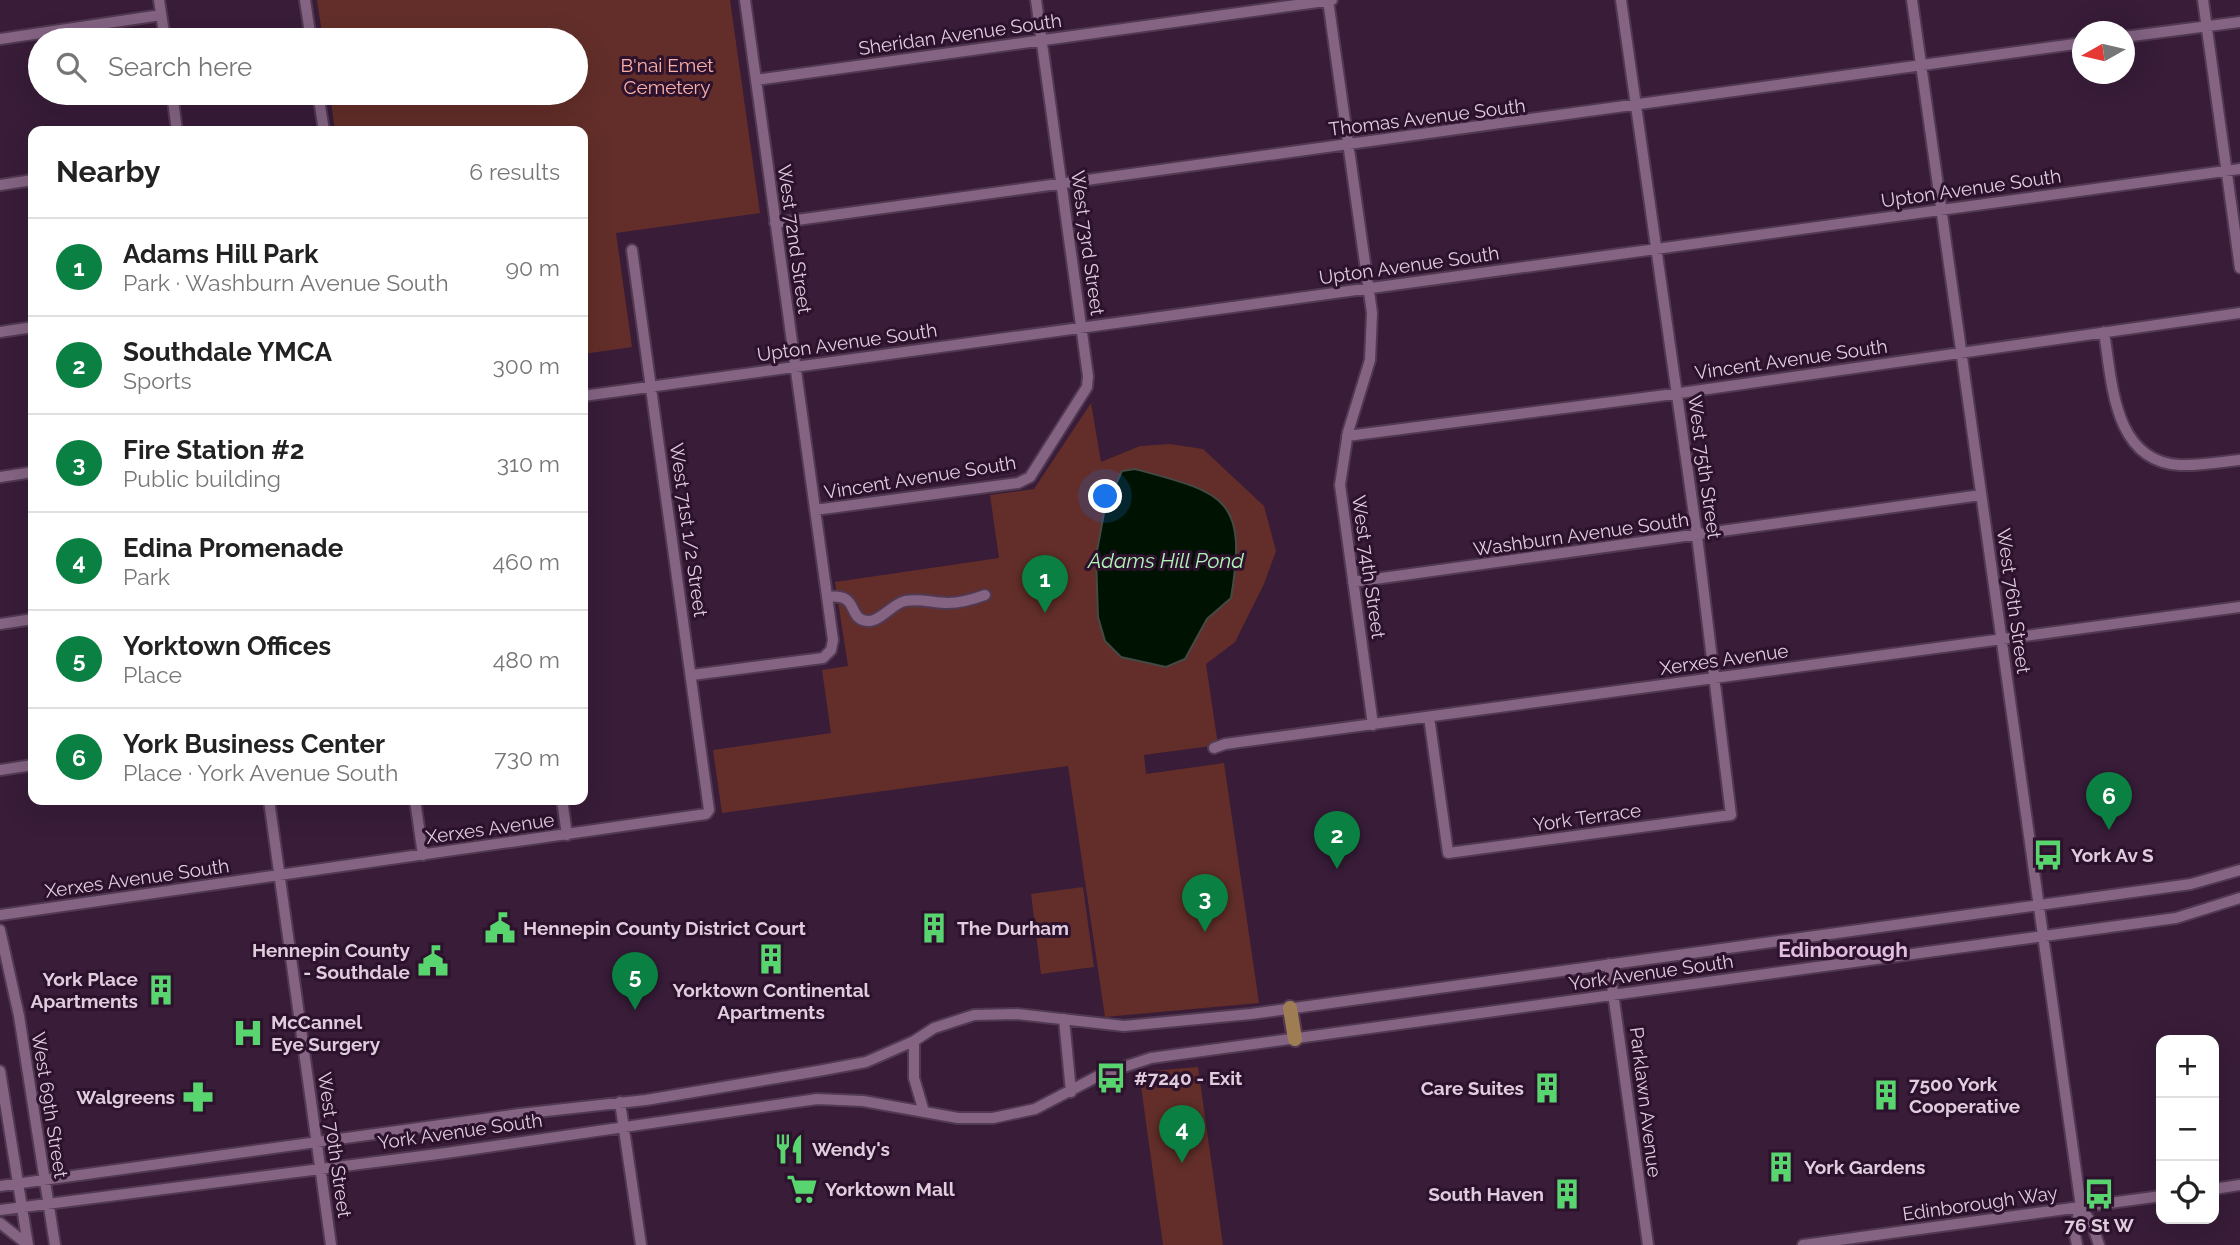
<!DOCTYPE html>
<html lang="en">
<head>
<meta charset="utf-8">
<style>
	:root { --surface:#fff; --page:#f6f6f6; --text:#222; --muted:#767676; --line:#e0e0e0; --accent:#0b8043 }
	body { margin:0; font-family:Raleway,sans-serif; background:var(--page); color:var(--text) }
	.controls { position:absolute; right:21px; bottom:21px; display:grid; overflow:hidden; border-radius:14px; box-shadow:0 7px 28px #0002 }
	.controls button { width:63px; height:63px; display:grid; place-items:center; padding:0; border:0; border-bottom:2px solid var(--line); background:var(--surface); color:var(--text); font:35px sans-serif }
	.compass { position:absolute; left:2072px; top:21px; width:63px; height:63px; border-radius:50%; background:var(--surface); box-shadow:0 7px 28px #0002; rotate:262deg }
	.you { position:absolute; left:1106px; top:497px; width:24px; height:24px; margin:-18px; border:5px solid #fff; border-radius:50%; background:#1a73e8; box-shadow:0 0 0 10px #1a73e833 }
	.badge { display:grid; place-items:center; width:46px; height:46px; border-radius:50%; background:var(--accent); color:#fff; font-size:23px; font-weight:700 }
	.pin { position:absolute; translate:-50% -58px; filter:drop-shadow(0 2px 4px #0008) }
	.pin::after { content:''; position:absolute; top:37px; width:24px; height:21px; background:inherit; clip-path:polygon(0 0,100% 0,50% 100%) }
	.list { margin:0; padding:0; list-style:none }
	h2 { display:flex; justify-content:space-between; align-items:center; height:91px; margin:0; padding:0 28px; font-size:30px }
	h2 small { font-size:23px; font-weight:400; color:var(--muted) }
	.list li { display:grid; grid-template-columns:46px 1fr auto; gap:21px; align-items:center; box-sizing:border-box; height:98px; padding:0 28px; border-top:2px solid var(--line) }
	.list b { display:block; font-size:26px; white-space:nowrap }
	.list p { margin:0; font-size:23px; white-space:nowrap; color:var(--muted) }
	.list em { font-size:23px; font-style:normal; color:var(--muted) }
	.icon { flex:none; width:38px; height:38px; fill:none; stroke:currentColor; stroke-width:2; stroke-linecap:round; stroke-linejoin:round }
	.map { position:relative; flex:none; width:2240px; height:1245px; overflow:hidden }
	.search { position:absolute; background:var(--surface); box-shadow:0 7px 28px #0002; left:28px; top:28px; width:560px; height:77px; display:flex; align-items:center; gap:18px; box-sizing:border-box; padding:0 24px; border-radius:38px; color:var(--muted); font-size:26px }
	.panel { position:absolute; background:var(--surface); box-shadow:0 7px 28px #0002; left:28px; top:126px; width:560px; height:679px; border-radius:14px }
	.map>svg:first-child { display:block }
</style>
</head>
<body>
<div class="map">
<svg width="2240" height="1245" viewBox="0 0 2240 1245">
	<rect width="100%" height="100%" fill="#381c38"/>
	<path fill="#632e29" d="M317,0H730L760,213L616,233L632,347L583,354V131H335L330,93H576V40H323Z
		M1091,403L1101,462L1140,446L1170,444L1203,449L1264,506L1276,551L1264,584L1235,642L1206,664L1218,745L1144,755L1146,774L1224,763L1259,1003L1105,1017L1068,766L722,813L713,750L831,733L822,670L848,666L835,582L999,558L990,495L1034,489Z
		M1083,887L1094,967L1041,974L1031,894Z
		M1198,1067L1223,1245H1163L1139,1072Z"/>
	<path fill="#001202" stroke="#434a44" stroke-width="2" d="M1135,469C1224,493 1248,497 1231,598L1207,619L1185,659L1166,667L1121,657L1105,641L1098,617L1096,556L1105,508L1122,471Z"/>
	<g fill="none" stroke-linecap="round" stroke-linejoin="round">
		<g stroke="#503951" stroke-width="14">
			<path id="minor" d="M159,0L165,40
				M305,0L311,40
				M1328,0L1372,313L1370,360L1348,432L1340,485L1373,725
				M1912,0L2081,1207L2074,1230L2077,1245
				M2203,0L2240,268
				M2124,37L2240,22
				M0,39L161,15
				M756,80L1332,0
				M172,93L177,131
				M318,93L324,131
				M0,185L33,180
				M775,223L2082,43
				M0,332L33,327
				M2104,332C2112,381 2113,462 2180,465C2200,466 2220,462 2240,460
				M583,396L2240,169
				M1347,436L1666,395L2240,313
				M0,477L33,472
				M815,510L1018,483L1030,477L1087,387L1088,376L1036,0
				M1353,582L1981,495
				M827,597C861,592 846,620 868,621C880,622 892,604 905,601C920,598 933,603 948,603C960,603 974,599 985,595
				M0,624L33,619
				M692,675L823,658L831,650L833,640L745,0
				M1429,717L1448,853L1731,815L1697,536L1621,0
				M1214,748L1225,744L2240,607
				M0,770L33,765
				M269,800L331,1245
				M415,800L423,855
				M562,800L567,835
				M0,915L706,814L709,810L632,250
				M0,930L19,1016L55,1245
				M1609,964L1648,1245
				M1064,1019L1071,1092
				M914,1041V1078L924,1112
				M0,1071L28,1245
				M620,1102L641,1245
				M0,1186L519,1114L646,1100L818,1071L866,1062L914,1041L934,1028L974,1015L1017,1014L1124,1026L1251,1014L2191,884L2240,870
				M2214,1189L2240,1185
				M2081,1207L2092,1224L2099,1245
				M0,1210L446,1153L817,1099L863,1101L958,1118H993L1035,1109L1102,1074L1151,1058L2176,918L2240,898
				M0,1223L28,1245
				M1803,1245L2161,1196"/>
		</g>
		<g stroke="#503951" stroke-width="18">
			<path id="major" d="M1290,1008L1295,1039"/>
		</g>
		<use href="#minor" stroke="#846383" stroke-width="10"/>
		<use href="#major" stroke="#9f7d54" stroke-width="14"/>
	</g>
	<defs>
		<g id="bus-bare" transform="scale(2.415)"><path d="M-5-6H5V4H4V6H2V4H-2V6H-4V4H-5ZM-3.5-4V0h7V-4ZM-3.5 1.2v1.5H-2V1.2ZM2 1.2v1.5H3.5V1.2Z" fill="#59d56f" stroke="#2d122d" stroke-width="2.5" paint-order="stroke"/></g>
		<g id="civic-bare" transform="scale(2.415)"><path d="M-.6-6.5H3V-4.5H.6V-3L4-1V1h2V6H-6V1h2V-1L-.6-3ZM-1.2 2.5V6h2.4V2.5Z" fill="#59d56f" stroke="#2d122d" stroke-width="2.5" paint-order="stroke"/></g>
		<g id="building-bare" transform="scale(2.415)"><path d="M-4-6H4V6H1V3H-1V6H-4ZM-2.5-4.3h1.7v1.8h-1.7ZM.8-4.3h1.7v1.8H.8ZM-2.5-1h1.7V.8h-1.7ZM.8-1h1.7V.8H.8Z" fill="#59d56f" stroke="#2d122d" stroke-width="2.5" paint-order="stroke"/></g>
		<g id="hospital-bare" transform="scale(2.415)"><path d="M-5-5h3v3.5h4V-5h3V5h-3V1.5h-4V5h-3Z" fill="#59d56f" stroke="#2d122d" stroke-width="2.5" paint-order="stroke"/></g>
		<g id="pharmacy-bare" transform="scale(2.415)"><path d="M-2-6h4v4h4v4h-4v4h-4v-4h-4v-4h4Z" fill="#59d56f" stroke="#2d122d" stroke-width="2.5" paint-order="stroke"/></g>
		<g id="restaurant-bare" transform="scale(2.415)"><path d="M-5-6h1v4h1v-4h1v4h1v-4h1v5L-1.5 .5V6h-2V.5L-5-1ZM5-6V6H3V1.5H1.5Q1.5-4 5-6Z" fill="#59d56f" stroke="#2d122d" stroke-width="2.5" paint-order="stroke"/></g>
		<g id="supermarket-bare" transform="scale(2.415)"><path d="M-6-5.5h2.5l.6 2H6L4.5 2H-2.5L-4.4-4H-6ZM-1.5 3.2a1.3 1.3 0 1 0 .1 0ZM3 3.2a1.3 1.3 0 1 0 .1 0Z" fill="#59d56f" stroke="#2d122d" stroke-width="2.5" paint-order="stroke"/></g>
	</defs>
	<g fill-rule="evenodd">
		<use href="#bus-bare" x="2048" y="855"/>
		<use href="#civic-bare" x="500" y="928"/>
		<use href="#building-bare" x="934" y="928"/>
		<use href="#building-bare" x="771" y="959"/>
		<use href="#civic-bare" x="433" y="961"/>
		<use href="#building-bare" x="161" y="990"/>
		<use href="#hospital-bare" x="248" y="1033"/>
		<use href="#bus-bare" x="1111" y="1078"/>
		<use href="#building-bare" x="1547" y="1088"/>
		<use href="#building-bare" x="1886" y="1095"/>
		<use href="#pharmacy-bare" x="198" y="1097"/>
		<use href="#restaurant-bare" x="789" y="1149"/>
		<use href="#building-bare" x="1781" y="1167"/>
		<use href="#supermarket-bare" x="802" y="1189"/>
		<use href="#building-bare" x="1567" y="1194"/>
		<use href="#bus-bare" x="2099" y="1194"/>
	</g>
	<g text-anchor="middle" stroke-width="6" stroke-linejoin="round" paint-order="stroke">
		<g font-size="19" fill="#dfcdde" stroke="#2d122d">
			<text transform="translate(960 34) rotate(-8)" y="7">Sheridan Avenue South</text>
			<text transform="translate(1427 117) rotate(-7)" y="7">Thomas Avenue South</text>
			<text transform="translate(1971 188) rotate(-8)" y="7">Upton Avenue South</text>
			<text transform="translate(795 239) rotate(82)" y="7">West 72nd Street</text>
			<text transform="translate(1088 243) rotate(82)" y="7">West 73rd Street</text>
			<text transform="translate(1409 265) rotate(-8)" y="7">Upton Avenue South</text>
			<text transform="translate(847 342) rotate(-8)" y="7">Upton Avenue South</text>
			<text transform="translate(1791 359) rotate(-8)" y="7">Vincent Avenue South</text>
			<text transform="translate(1705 467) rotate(82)" y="7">West 75th Street</text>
			<text transform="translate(920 477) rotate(-9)" y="7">Vincent Avenue South</text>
			<text transform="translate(689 530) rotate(82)" y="7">West 71st 1/2 Street</text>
			<text transform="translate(1581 534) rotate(-8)" y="7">Washburn Avenue South</text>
			<text transform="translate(1369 567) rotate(82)" y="7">West 74th Street</text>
			<text transform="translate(2014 601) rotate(82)" y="7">West 76th Street</text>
			<text transform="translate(1724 659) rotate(-8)" y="7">Xerxes Avenue</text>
			<text transform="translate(1587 817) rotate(-8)" y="7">York Terrace</text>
			<text transform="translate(490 828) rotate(-8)" y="7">Xerxes Avenue</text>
			<text transform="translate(137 878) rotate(-8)" y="7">Xerxes Avenue South</text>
			<text transform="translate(1651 972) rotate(-8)" y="7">York Avenue South</text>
			<text transform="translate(1646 1102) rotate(83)" y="7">Parklawn Avenue</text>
			<text transform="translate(50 1105) rotate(81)" y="7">West 69th Street</text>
			<text transform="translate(460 1131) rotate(-8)" y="7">York Avenue South</text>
			<text transform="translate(335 1145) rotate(82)" y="7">West 70th Street</text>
			<text transform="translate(1980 1203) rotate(-8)" y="7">Edinborough Way</text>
		</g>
		<g font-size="19" fill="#fcb1a8" stroke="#2d122d">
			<text x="667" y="72">B'nai Emet<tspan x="667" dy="22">Cemetery</tspan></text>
		</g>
		<g font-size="19" font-weight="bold" fill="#dfcdde" stroke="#2d122d" text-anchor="start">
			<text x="2071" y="862">York Av S</text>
			<text x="523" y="935">Hennepin County District Court</text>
			<text x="957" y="935">The Durham</text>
			<text x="410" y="957" text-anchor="end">Hennepin County<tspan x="410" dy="22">- Southdale</tspan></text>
			<text x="138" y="986" text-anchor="end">York Place<tspan x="138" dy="22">Apartments</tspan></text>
			<text x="771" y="997" text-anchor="middle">Yorktown Continental<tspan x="771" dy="22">Apartments</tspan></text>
			<text x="271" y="1029">McCannel<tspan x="271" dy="22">Eye Surgery</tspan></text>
			<text x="1134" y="1085">#7240 - Exit</text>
			<text x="1909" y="1091">7500 York<tspan x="1909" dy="22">Cooperative</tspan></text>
			<text x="1524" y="1095" text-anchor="end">Care Suites</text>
			<text x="175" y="1104" text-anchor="end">Walgreens</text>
			<text x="812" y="1156">Wendy's</text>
			<text x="1804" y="1174">York Gardens</text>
			<text x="825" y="1196">Yorktown Mall</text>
			<text x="1544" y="1201" text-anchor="end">South Haven</text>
			<text x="2099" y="1232" text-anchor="middle">76 St W</text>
		</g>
		<g font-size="21" font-style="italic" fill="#aff5b6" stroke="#2d122d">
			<text x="1166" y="568">Adams Hill Pond</text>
		</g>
		<g font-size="21" font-weight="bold" fill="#e1bde0" stroke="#2d122d">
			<text x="1843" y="957">Edinborough</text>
		</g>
	</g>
</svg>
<div class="controls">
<button>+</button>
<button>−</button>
<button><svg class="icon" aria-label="locate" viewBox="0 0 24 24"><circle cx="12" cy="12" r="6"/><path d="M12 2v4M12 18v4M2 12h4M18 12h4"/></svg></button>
</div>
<svg class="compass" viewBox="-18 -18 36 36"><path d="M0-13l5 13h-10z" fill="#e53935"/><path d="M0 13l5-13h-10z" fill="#767676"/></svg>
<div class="you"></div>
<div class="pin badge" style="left:1045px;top:613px">1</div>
<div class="pin badge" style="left:1337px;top:869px">2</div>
<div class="pin badge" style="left:1205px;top:932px">3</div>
<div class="pin badge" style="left:1182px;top:1163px">4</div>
<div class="pin badge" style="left:635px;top:1010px">5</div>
<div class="pin badge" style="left:2109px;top:830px">6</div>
<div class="search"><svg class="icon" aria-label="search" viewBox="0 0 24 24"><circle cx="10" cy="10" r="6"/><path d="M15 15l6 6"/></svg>Search here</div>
<section class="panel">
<h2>Nearby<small>6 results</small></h2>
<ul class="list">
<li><span class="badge">1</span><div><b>Adams Hill Park</b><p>Park · Washburn Avenue South</p></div><em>90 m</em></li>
<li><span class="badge">2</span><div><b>Southdale YMCA</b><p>Sports</p></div><em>300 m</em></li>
<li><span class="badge">3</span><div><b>Fire Station #2</b><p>Public building</p></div><em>310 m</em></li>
<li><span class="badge">4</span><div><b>Edina Promenade</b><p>Park</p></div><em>460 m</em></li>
<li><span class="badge">5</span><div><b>Yorktown Offices</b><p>Place</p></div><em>480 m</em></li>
<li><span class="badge">6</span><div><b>York Business Center</b><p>Place · York Avenue South</p></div><em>730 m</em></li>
</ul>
</section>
</div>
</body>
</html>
